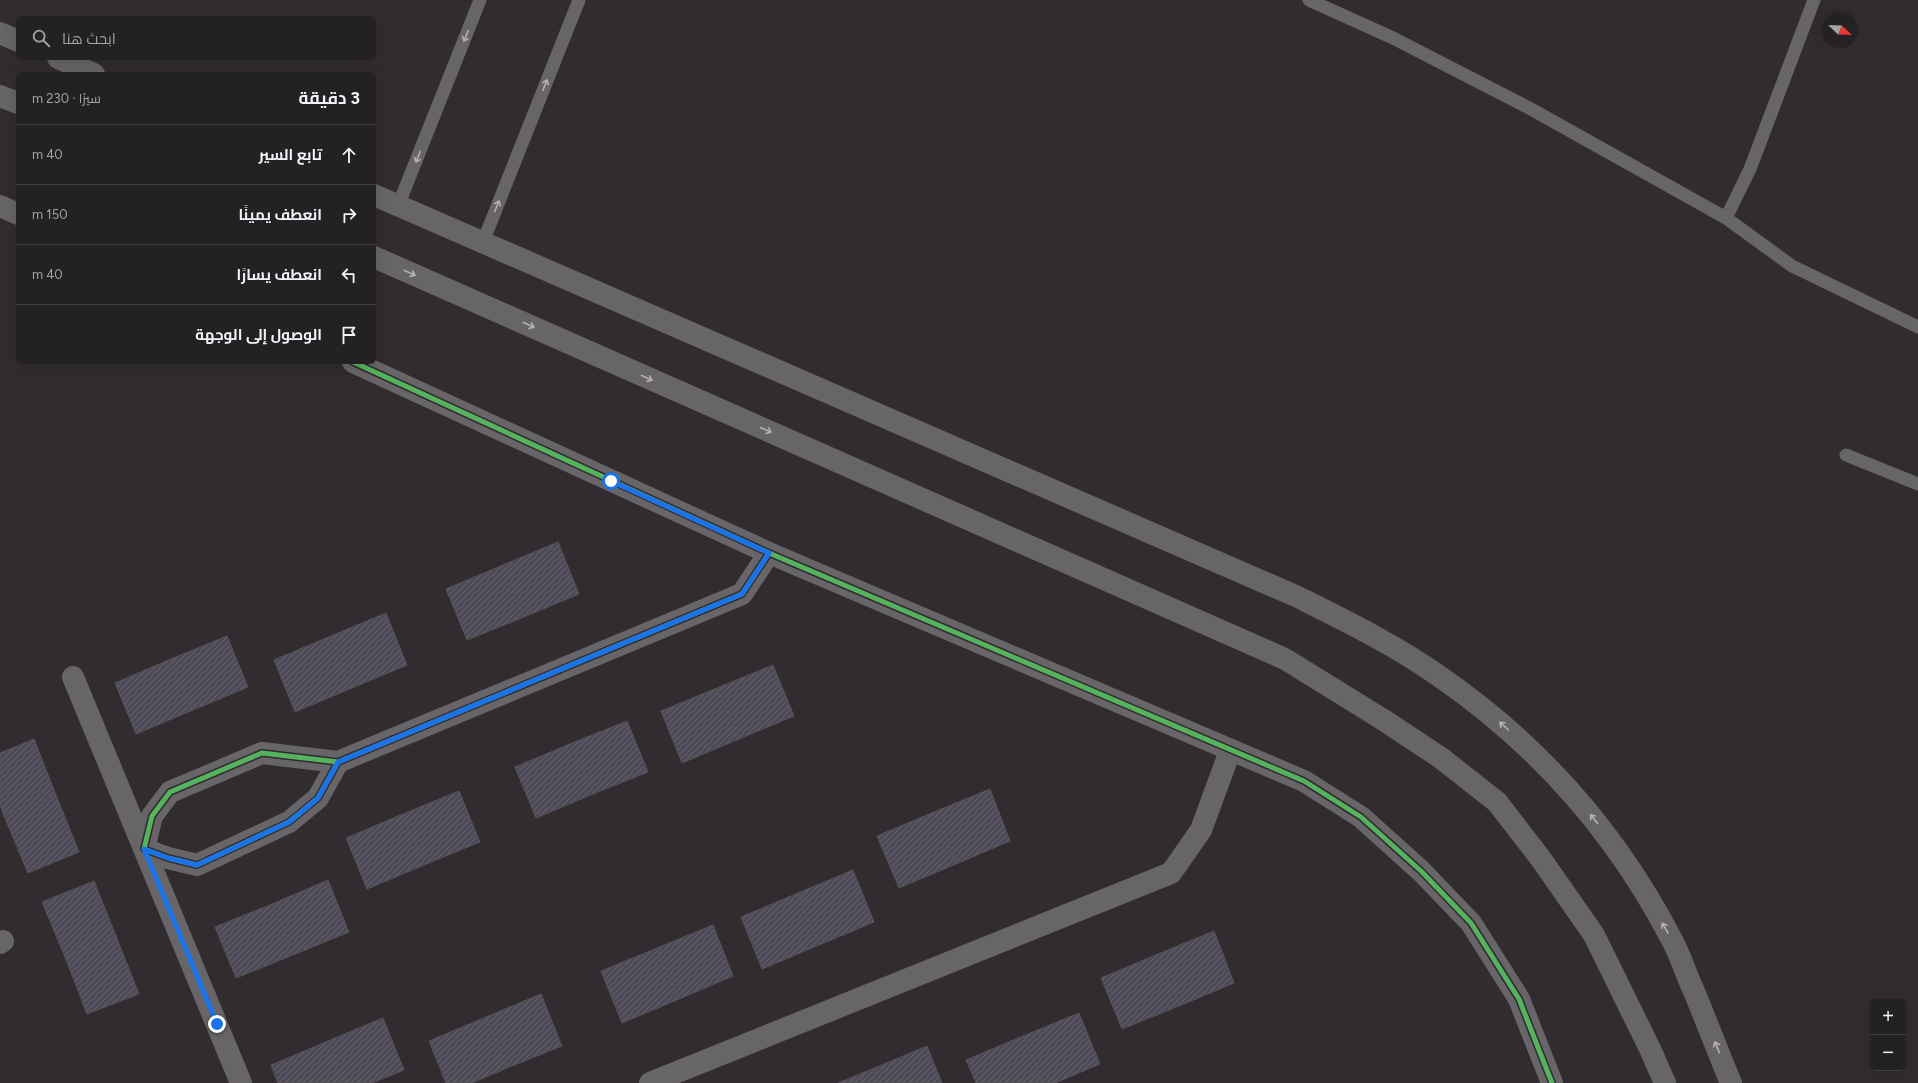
<!DOCTYPE html>
<html lang="ar">
<head>
<meta charset="utf-8">
<style>
	:root { --surface:#242124; --page:#2c292c; --text:#f1f3f6; --muted:#a3a3a6; --line:#413e41 }
	body { margin:0; font-family:Figtree,Cairo,sans-serif; background:var(--page); color:var(--text); direction:rtl }
	.controls { position:absolute; right:12px; bottom:12px; display:grid; overflow:hidden; border-radius:6px; box-shadow:0 4px 16px #0002 }
	.controls button { width:36px; height:36px; display:grid; place-items:center; padding:0; border:0; border-bottom:1px solid var(--line); background:var(--surface); color:var(--text); font:20px sans-serif }
	.compass { position:absolute; left:1822px; top:12px; width:36px; height:36px; border-radius:50%; background:var(--surface); box-shadow:0 4px 16px #0002; rotate:113deg }
	.stop { position:absolute; width:12px; height:12px; margin:-9px; border:3px solid #1a73e8; border-radius:50%; background:#fff }
	.stop.end { background:#1a73e8; border-color:#fff; box-shadow:0 1px 4px #0008 }
	.list { margin:0; padding:0; list-style:none }
	h2 { display:flex; justify-content:space-between; align-items:center; height:52px; margin:0; padding:0 16px; font-size:17px }
	h2 small { font-size:13px; font-weight:400; color:var(--muted) }
	.list li { display:grid; grid-template-columns:26px 1fr auto; gap:12px; align-items:center; box-sizing:border-box; height:60px; padding:0 16px; border-top:1px solid var(--line) }
	.list b { display:block; font-size:15px; white-space:nowrap }
	.list em { font-size:13px; font-style:normal; color:var(--muted) }
	.icon { flex:none; width:22px; height:22px; fill:none; stroke:currentColor; stroke-width:2; stroke-linecap:round; stroke-linejoin:round }
	.map { position:relative; flex:none; width:1918px; height:1083px; overflow:hidden; direction:ltr }
	.search { position:absolute; background:var(--surface); box-shadow:0 4px 16px #0002; left:16px; top:16px; width:360px; height:44px; display:flex; align-items:center; gap:10px; box-sizing:border-box; padding:0 14px; border-radius:6px; color:var(--muted); font-size:15px }
	.panel { position:absolute; background:var(--surface); box-shadow:0 4px 16px #0002; left:16px; top:72px; width:360px; height:292px; border-radius:6px; direction:rtl }
	.map>svg:first-child { display:block }
</style>
</head>
<body>
<div class="map">
<svg width="1918" height="1083" viewBox="0 0 1918 1083">
	<defs>
		<pattern id="building-hatch" width="6" height="6" patternUnits="userSpaceOnUse"><rect width="6" height="6" fill="#4e4a57"/><path d="M-1 1l2-2M0 6l6-6M5 7l2-2" fill="none" stroke="#67646f"/></pattern>
	</defs>
	<rect width="100%" height="100%" fill="#302c30"/>
	<path fill="url(#building-hatch)" stroke="#555356" d="M558,542L579,594L524,617L503,565Z
		M503,565L524,617L467,640L446,589Z
		M386,613L407,665L352,688L331,636Z
		M227,636L248,687L193,710L171,659Z
		M331,636L352,688L295,712L274,660Z
		M171,659L193,710L136,734L115,683Z
		M773,665L794,716L739,739L717,688Z
		M717,688L739,739L682,763L661,711Z
		M627,721L648,772L593,794L572,743Z
		M34,739L56,795L4,816L0,805V753Z
		M572,743L593,794L536,818L515,767Z
		M990,789L1010,841L956,864L934,812Z
		M459,791L480,842L424,865L403,814Z
		M56,795L79,852L28,873L4,816Z
		M934,812L956,864L899,888L877,836Z
		M403,814L424,865L367,889L346,838Z
		M853,870L874,922L819,945L798,893Z
		M328,880L349,932L293,955L272,904Z
		M94,881L116,936L65,957L42,902Z
		M798,893L819,945L762,969L741,917Z
		M272,904L293,955L236,978L215,927Z
		M713,925L733,976L679,999L657,948Z
		M1214,931L1234,983L1179,1006L1158,954Z
		M116,936L139,994L87,1014L65,957Z
		M657,948L679,999L622,1023L601,971Z
		M1158,954L1179,1006L1122,1029L1101,978Z
		M541,994L562,1046L507,1068L486,1017Z
		M1079,1013L1100,1064L1055,1083H1042L1023,1036Z
		M486,1017L507,1068L472,1083H446L429,1041Z
		M383,1018L404,1070L372,1083H345L328,1041Z
		M1023,1036L1042,1083H976L966,1060Z
		M328,1041L345,1083H278L271,1065Z
		M927,1046L942,1083H878L872,1069Z
		M872,1069L878,1083H838Z"/>
	<g fill="none" stroke-linecap="round" stroke-linejoin="round">
		<path stroke="#686568" stroke-width="13" d="M1309,0L1393,38L1531,109L1726,218
			M1814,0L1750,169L1726,218L1792,266L1918,327
			M398,206L480,0
			M483,242L579,0
			M1846,455L1918,484"/>
		<path stroke="#686568" stroke-width="22" d="M0,206L18,214
			M353,362L769,553L1304,781L1361,817L1421,871L1471,923L1519,999L1552,1083
			M73,677L241,1083
			M338,762L318,798L289,822L197,865L168,858L144,849L152,816L170,792L262,753L338,762L742,594L769,553
			M0,943L3,941
			M650,1083L1171,873L1201,830L1230,751"/>
		<path stroke="#686568" stroke-width="22" d="M0,33L18,41
			M58,58L94,74
			M0,96L18,103
			M374,195L1298,597C1346,621 1395,645 1439,676C1539,745 1618,835 1673,942C1681,957 1686,974 1693,989C1706,1020 1718,1052 1731,1083
			M374,257L1285,659L1382,719L1441,758L1497,802L1541,859L1594,935L1651,1051L1665,1083"/>
		<g stroke="#312a32" stroke-width="8">
			<path id="cycleway" d="M353,362L769,553L1304,781L1361,817L1421,871L1471,923L1519,999L1552,1083
				M338,762L318,798L289,822L197,865L168,858L144,849L152,816L170,792L262,753L338,762L742,594L769,553"/>
		</g>
		<use href="#cycleway" stroke="#56b35d" stroke-width="5"/>
	</g>
	<defs><path id="oneway-shaft" d="M-6 0H5M1.5-3L5.5 0L1.5 3" fill="none" stroke-width="1.6" stroke-linecap="round" stroke-linejoin="round"/></defs>
	<g stroke="#b5b0b5">
		<use href="#oneway-shaft" transform="translate(466 36) rotate(112)"/>
		<use href="#oneway-shaft" transform="translate(545 85) rotate(-68)"/>
		<use href="#oneway-shaft" transform="translate(418 157) rotate(112)"/>
		<use href="#oneway-shaft" transform="translate(497 206) rotate(-68)"/>
		<use href="#oneway-shaft" transform="translate(410 273) rotate(24)"/>
		<use href="#oneway-shaft" transform="translate(529 325) rotate(24)"/>
		<use href="#oneway-shaft" transform="translate(647 378) rotate(24)"/>
		<use href="#oneway-shaft" transform="translate(766 430) rotate(24)"/>
		<use href="#oneway-shaft" transform="translate(1504 726) rotate(-138)"/>
		<use href="#oneway-shaft" transform="translate(1594 819) rotate(-128)"/>
		<use href="#oneway-shaft" transform="translate(1665 928) rotate(-120)"/>
		<use href="#oneway-shaft" transform="translate(1717 1047) rotate(-112)"/>
	</g>
	<g fill="none" stroke-linecap="round" stroke-linejoin="round">
		<path stroke="#1a73e8" stroke-width="5" d="M217,1024L144,849L168,858L197,865L289,822L318,798L338,762L742,594L769,553L611,481"/>
	</g>
</svg>
<div class="controls">
<button>+</button>
<button>−</button>
</div>
<svg class="compass" viewBox="-18 -18 36 36"><path d="M0-13l5 13h-10z" fill="#e53935"/><path d="M0 13l5-13h-10z" fill="#a3a3a6"/></svg>
<div class="stop" style="left:611px;top:481px"></div>
<div class="stop end" style="left:217px;top:1024px"></div>
<div class="search"><svg class="icon" aria-label="search" viewBox="0 0 24 24"><circle cx="10" cy="10" r="6"/><path d="M15 15l6 6"/></svg>ابحث هنا</div>
<section class="panel">
<h2>3 دقيقة<small>سيرًا · 230 m</small></h2>
<ul class="list">
<li><svg class="icon" aria-label="ahead" viewBox="0 0 24 24"><path d="M12 20V5M6 11l6-6 6 6"/></svg><div><b>تابع السير</b></div><em>40 m</em></li>
<li><svg class="icon" aria-label="right" viewBox="0 0 24 24"><path d="M7 20v-9h11M14 6l5 5-5 5"/></svg><div><b>انعطف يمينًا</b></div><em>150 m</em></li>
<li><svg class="icon" aria-label="left" viewBox="0 0 24 24"><path d="M17 20v-9H6M10 6l-5 5 5 5"/></svg><div><b>انعطف يسارًا</b></div><em>40 m</em></li>
<li><svg class="icon" aria-label="arrive" viewBox="0 0 24 24"><path d="M6 21V4h12l-3 4 3 4H6"/></svg><div><b>الوصول إلى الوجهة</b></div></li>
</ul>
</section>
</div>
</body>
</html>
